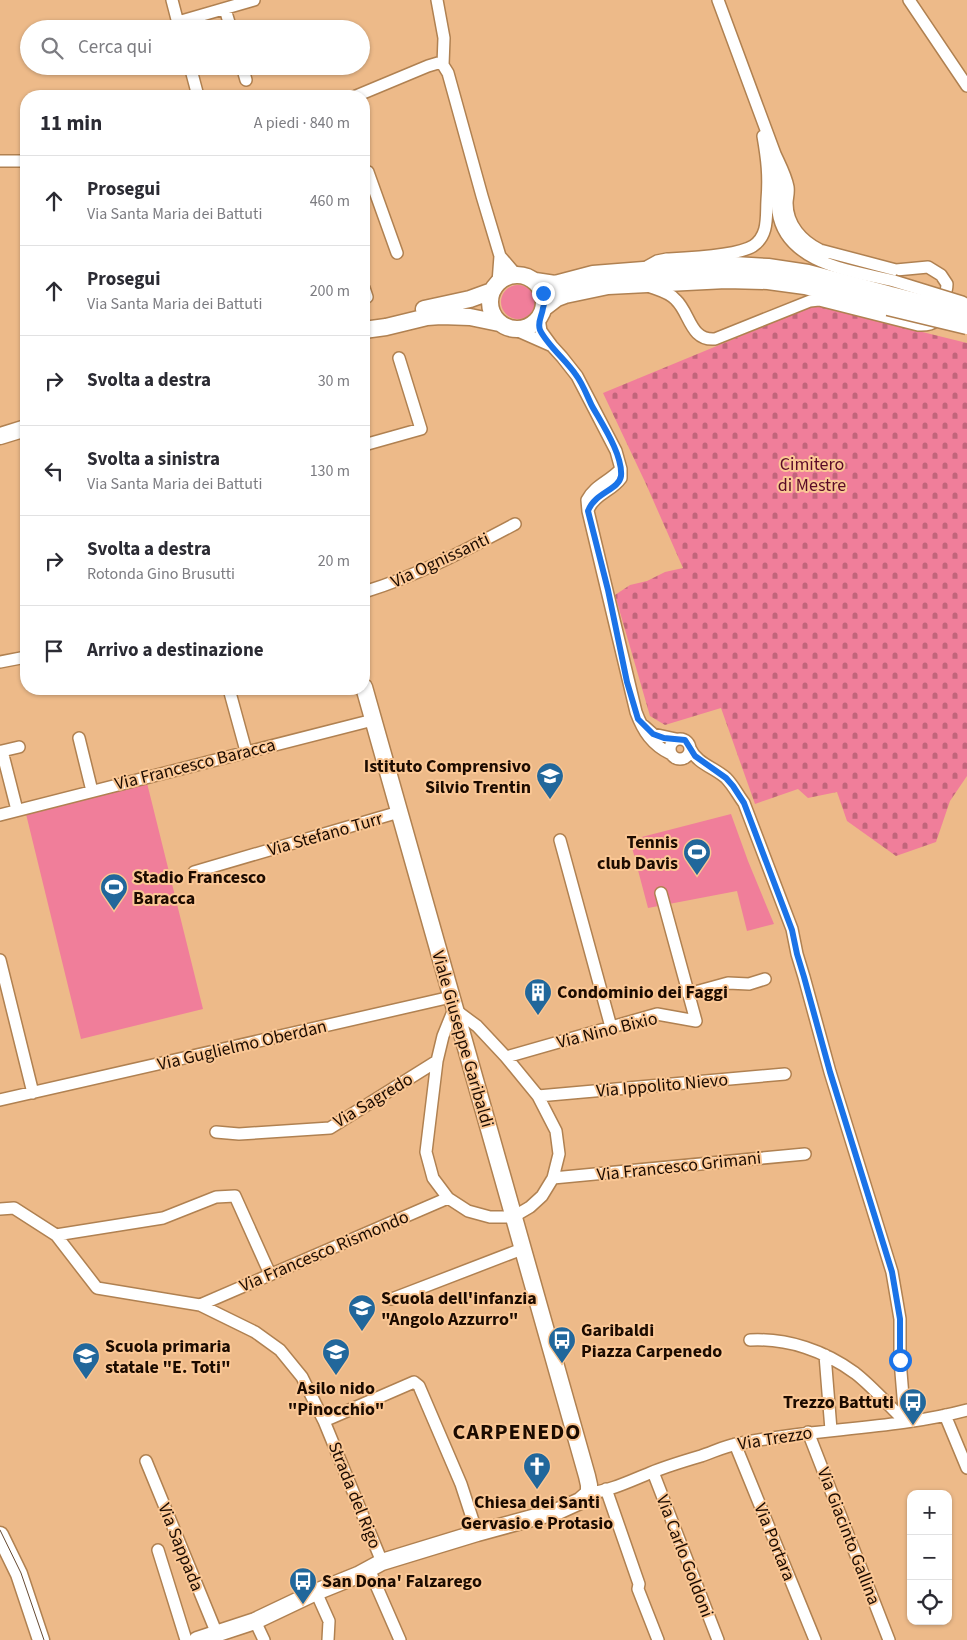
<!DOCTYPE html>
<html lang="it">
<head>
<meta charset="utf-8">
<style>
	:root { --surface:#fff; --page:#f7f7f7; --text:#2b2b33; --muted:#7c7c81; --line:#e1e1e2 }
	body { margin:0; font-family:"Source Sans 3",sans-serif; background:var(--page); color:var(--text) }
	.controls { position:absolute; right:15px; bottom:15px; display:grid; overflow:hidden; border-radius:10px; box-shadow:0 1px 4px #0004 }
	.controls button { width:45px; height:45px; display:grid; place-items:center; padding:0; border:0; border-bottom:1px solid var(--line); background:var(--surface); color:var(--text); font:25px sans-serif }
	.stop { position:absolute; width:15px; height:15px; margin:-11px; border:4px solid #1a73e8; border-radius:50%; background:#fff }
	.stop.end { background:#1a73e8; border-color:#fff; box-shadow:0 1px 5px #0008 }
	.list { margin:0; padding:0; list-style:none }
	h2 { display:flex; justify-content:space-between; align-items:center; height:65px; margin:0; padding:0 20px; font-size:21px }
	h2 small { font-size:16px; font-weight:400; color:var(--muted) }
	.list li { display:grid; grid-template-columns:32px 1fr auto; gap:15px; align-items:center; box-sizing:border-box; height:90px; padding:0 20px; border-top:1px solid var(--line) }
	.list b { display:block; font-size:19px; white-space:nowrap }
	.list p { margin:0; font-size:16px; white-space:nowrap; color:var(--muted) }
	.list em { font-size:16px; font-style:normal; color:var(--muted) }
	.icon { flex:none; width:28px; height:28px; fill:none; stroke:currentColor; stroke-width:2; stroke-linecap:round; stroke-linejoin:round }
	.map { position:relative; flex:none; width:967px; height:1640px; overflow:hidden }
	.search { position:absolute; background:var(--surface); box-shadow:0 1px 4px #0004; left:20px; top:20px; width:350px; height:55px; display:flex; align-items:center; gap:12px; box-sizing:border-box; padding:0 18px; border-radius:28px; color:var(--muted); font-size:19px }
	.panel { position:absolute; background:var(--surface); box-shadow:0 1px 4px #0004; left:20px; top:90px; width:350px; height:605px; border-radius:20px }
	.map>svg:first-child { display:block }
</style>
</head>
<body>
<div class="map">
<svg width="967" height="1640" viewBox="0 0 967 1640">
	<defs>
		<pattern id="cemetery-stones" width="16" height="16" patternUnits="userSpaceOnUse" patternTransform="scale(1.25)"><rect width="16" height="16" fill="#f07e9a"/><path d="M2 7V4a2 2 0 0 1 4 0v3zM10 15v-3a2 2 0 0 1 4 0v3z" fill="#c2657b"/></pattern>
	</defs>
	<rect width="100%" height="100%" fill="#edba89"/>
	<path fill="#f07e9a" d="M501 302a17 17 0 1 1 34 0a17 17 0 1 1-34 0Z
		M147,783L203,1009L81,1039L26,814Z
		M731,814L748,861L774,924L747,931L737,891L648,908L630,840Z"/>
	<path fill="url(#cemetery-stones)" d="M817,306L967,343V776L950,801L936,842L896,856L847,821L837,792L808,798L798,789L755,804L721,708L665,725L650,716L615,595L630,585L647,581L665,572L683,568L646,484L603,393L811,307Z"/>
	<g fill="none" stroke-linecap="round" stroke-linejoin="round">
		<g stroke="#b08151" stroke-width="14">
			<path id="street" d="M172,0L179,27
				M437,0L444,38L443,65
				M718,0L775,154C776,163 778,172 778,181C779,191 777,202 778,212C786,264 853,271 894,281
				M909,0L967,86
				M225,9L231,29
				M178,22L254,0
				M443,65L448,73L482,196L500,256L498,283
				M190,66L198,96
				M242,66L246,80
				M356,96L428,66L438,63L443,65
				M0,161H26
				M364,174L368,172L397,253
				M500,256L513,271L519,275
				M648,266L657,261L667,259C688,258 737,256 753,246C769,235 766,217 767,200C769,176 767,159 763,136
				M648,286C658,290 669,292 676,300C690,313 690,341 715,339L810,301L819,300L918,325C936,326 938,320 942,304C944,298 947,291 947,284L941,275L928,267L896,270L820,250C802,241 787,225 787,203C787,198 789,193 788,187C786,176 780,165 775,154
				M364,288L367,297
				M539,318L541,331L552,346L562,357L577,376L616,451L621,469V478C612,491 595,494 589,508
				M516,330L550,345
				M364,445L421,429L399,358
				M621,469C609,482 595,485 587,500L588,511L636,712C643,731 652,745 671,754
				M364,592C419,575 464,551 515,524
				M0,662L26,657
				M229,689L246,751
				M644,726L653,734L676,739
				M79,738L92,791
				M670 749a10 10 0 1 1 20 0a10 10 0 1 1-20 0Z
				M690,748C696,763 715,768 726,778C733,785 738,795 744,803L792,929L797,954L804,977L830,1072L892,1272L900,1319V1360L905,1421
				M17,810L2,751L19,747
				M0,815L373,720
				M560,840L611,1027
				M194,872L399,812
				M0,960L33,1093
				M688,994L728,983L749,984L765,979
				M454,1009L477,1026L506,1057L538,1096L556,1131L559,1154L553,1178L542,1196L530,1207L513,1217H490L468,1211L448,1198L433,1178L426,1152L437,1061L443,1036Z
				M506,1057L657,1014L696,1021L661,893
				M538,1096L785,1074
				M0,1100L451,997
				M216,1132L239,1134L330,1128L437,1061
				M553,1178L805,1154
				M0,1209L14,1208L56,1235L97,1288L200,1305L255,1332L280,1350L302,1377L324,1421L382,1562
				M56,1235L163,1218L216,1197L235,1196L270,1274
				M392,1299L522,1249
				M200,1305L448,1198
				M750,1340C788,1338 825,1351 855,1373C873,1387 889,1406 905,1421
				M825,1355L831,1430
				M945,1415L967,1468
				M324,1421L414,1382L419,1386L461,1484L477,1533
				M808,1432L889,1640
				M735,1444L815,1640
				M146,1461L217,1634
				M653,1472L718,1640
				M606,1489L639,1584L638,1589L658,1640
				M589,1493C610,1491 630,1481 650,1473C667,1466 684,1461 701,1456C713,1452 725,1446 737,1444C813,1428 892,1430 967,1410
				M158,1550L186,1640
				M369,1569L400,1640
				M316,1592L329,1621L328,1640
				M255,1621L264,1640"/>
		</g>
		<g stroke="#b08151" stroke-width="19">
			<path id="secondary" d="M490 302a27 27 0 1 1 54 0a27 27 0 1 1-54 0Z
				M535,281L555,284L593,274L669,268L734,265L768,267L808,273L891,295
				M544,308L557,298L565,295L608,286L726,280L768,281L805,286L888,307
				M424,309L470,299L492,291
				M364,330L386,327L427,317L441,316L470,317L499,323
				M0,436L26,428
				M0,1535L19,1574L41,1640
				M197,1640L255,1621L316,1592L358,1575L382,1562L477,1533L558,1511L580,1501L589,1493V1485L587,1476L364,687"/>
		</g>
		<use href="#street" stroke="#fff" stroke-width="11"/>
		<use href="#secondary" stroke="#fff" stroke-width="16"/>
		<path stroke="#654830" stroke-width="1" d="M0,1530L21,1573L44,1640"/>
		<g stroke="#b08151" stroke-width="14" stroke-linecap="butt">
			<path id="street-bridge" d="M894,281L962,302L967,305"/>
		</g>
		<g stroke="#b08151" stroke-width="19" stroke-linecap="butt">
			<path id="secondary-bridge" d="M891,295L958,312H967
				M888,307L967,326"/>
		</g>
		<use href="#street-bridge" stroke="#fff" stroke-width="11"/>
		<use href="#secondary-bridge" stroke="#fff" stroke-width="16"/>
	</g>
	<g fill="none" stroke-linecap="round" stroke-linejoin="round">
		<path stroke="#1a73e8" stroke-width="6" d="M543,293C544,298 545,303 543,308C542,316 537,322 540,330C547,345 567,361 576,375C583,384 587,396 592,406C602,424 623,455 621,476C619,490 595,492 588,511L608,590L627,682L638,719L653,734L664,738L685,740L695,756L726,778L733,786L744,803L792,930L797,954L804,977L830,1072L892,1272L900,1319V1360"/>
	</g>
	<defs>
		<g id="school-pin" transform="scale(1.4375)"><path d="M0 17L-7.5 6A9.5 9.5 0 1 1 7.5 6Z" fill="#21679b" stroke="#fac795"/><path d="M0-5L7-2L0 1L-7-2ZM-4 1L0 2.5L4 1V4Q0 6-4 4Z" fill="#fff"/></g>
		<g id="stadium-pin" transform="scale(1.4375)"><path d="M0 17L-7.5 6A9.5 9.5 0 1 1 7.5 6Z" fill="#21679b" stroke="#fac795"/><path d="M0-5a6.5 5 0 1 0 0 10a6.5 5 0 1 0 0-10ZM-3.5-1.8h7v3.6h-7Z" fill="#fff"/></g>
		<g id="building-pin" transform="scale(1.4375)"><path d="M0 17L-7.5 6A9.5 9.5 0 1 1 7.5 6Z" fill="#21679b" stroke="#fac795"/><path d="M-4-6H4V6H1V3H-1V6H-4ZM-2.5-4.3h1.7v1.8h-1.7ZM.8-4.3h1.7v1.8H.8ZM-2.5-1h1.7V.8h-1.7ZM.8-1h1.7V.8H.8Z" fill="#fff"/></g>
		<g id="bus-pin" transform="scale(1.4375)"><path d="M0 17L-7.5 6A9.5 9.5 0 1 1 7.5 6Z" fill="#21679b" stroke="#fac795"/><path d="M-5-6H5V4H4V6H2V4H-2V6H-4V4H-5ZM-3.5-4V0h7V-4ZM-3.5 1.2v1.5H-2V1.2ZM2 1.2v1.5H3.5V1.2Z" fill="#fff"/></g>
		<g id="church-pin" transform="scale(1.4375)"><path d="M0 17L-7.5 6A9.5 9.5 0 1 1 7.5 6Z" fill="#21679b" stroke="#fac795"/><path d="M-1.2-6h2.4v3.5h3.3v2.4h-3.3V6h-2.4V-.1h-3.3v-2.4h3.3Z" fill="#fff"/></g>
	</defs>
	<g fill-rule="evenodd">
		<use href="#school-pin" x="550" y="776"/>
		<use href="#stadium-pin" x="697" y="852"/>
		<use href="#stadium-pin" x="114" y="887"/>
		<use href="#building-pin" x="538" y="992"/>
		<use href="#school-pin" x="362" y="1308"/>
		<use href="#bus-pin" x="562" y="1340"/>
		<use href="#school-pin" x="336" y="1352"/>
		<use href="#school-pin" x="86" y="1356"/>
		<use href="#bus-pin" x="913" y="1402"/>
		<use href="#church-pin" x="537" y="1466"/>
		<use href="#bus-pin" x="303" y="1581"/>
	</g>
	<g text-anchor="middle" stroke-width="4" stroke-linejoin="round" paint-order="stroke">
		<g font-size="18" fill="#5a0a28" stroke="#fac795">
			<text x="812" y="470">Cimitero<tspan x="812" dy="21">di Mestre</tspan></text>
		</g>
		<g font-size="18" fill="#1c0b00" stroke="#fac795">
			<text transform="translate(440 560) rotate(-25)" y="6">Via Ognissanti</text>
			<text transform="translate(195 764) rotate(-14)" y="6">Via Francesco Baracca</text>
			<text transform="translate(325 834) rotate(-16)" y="6">Via Stefano Turr</text>
			<text transform="translate(607 1030) rotate(-14)" y="6">Via Nino Bixio</text>
			<text transform="translate(463 1039) rotate(74)" y="6">Viale Giuseppe Garibaldi</text>
			<text transform="translate(242 1045) rotate(-13)" y="6">Via Guglielmo Oberdan</text>
			<text transform="translate(662 1085) rotate(-5)" y="6">Via Ippolito Nievo</text>
			<text transform="translate(373 1100) rotate(-31)" y="6">Via Sagredo</text>
			<text transform="translate(679 1166) rotate(-6)" y="6">Via Francesco Grimani</text>
			<text transform="translate(324 1251) rotate(-23)" y="6">Via Francesco Rismondo</text>
			<text transform="translate(775 1438) rotate(-9)" y="6">Via Trezzo</text>
			<text transform="translate(355 1495) rotate(68)" y="6">Strada del Rigo</text>
			<text transform="translate(849 1536) rotate(69)" y="6">Via Giacinto Gallina</text>
			<text transform="translate(775 1542) rotate(68)" y="6">Via Portara</text>
			<text transform="translate(181 1547) rotate(68)" y="6">Via Sappada</text>
			<text transform="translate(685 1556) rotate(69)" y="6">Via Carlo Goldoni</text>
		</g>
		<g font-size="18" font-weight="bold" fill="#1c0b00" stroke="#fac795" text-anchor="start">
			<text x="531" y="772" text-anchor="end">Istituto Comprensivo<tspan x="531" dy="21">Silvio Trentin</tspan></text>
			<text x="678" y="848" text-anchor="end">Tennis<tspan x="678" dy="21">club Davis</tspan></text>
			<text x="133" y="883">Stadio Francesco<tspan x="133" dy="21">Baracca</tspan></text>
			<text x="557" y="998">Condominio dei Faggi</text>
			<text x="381" y="1304">Scuola dell'infanzia<tspan x="381" dy="21">"Angolo Azzurro"</tspan></text>
			<text x="581" y="1336">Garibaldi<tspan x="581" dy="21">Piazza Carpenedo</tspan></text>
			<text x="105" y="1352">Scuola primaria<tspan x="105" dy="21">statale "E. Toti"</tspan></text>
			<text x="336" y="1394" text-anchor="middle">Asilo nido<tspan x="336" dy="21">"Pinocchio"</tspan></text>
			<text x="894" y="1408" text-anchor="end">Trezzo Battuti</text>
			<text x="537" y="1508" text-anchor="middle">Chiesa dei Santi<tspan x="537" dy="21">Gervasio e Protasio</tspan></text>
			<text x="322" y="1587">San Dona' Falzarego</text>
		</g>
		<g font-size="22" font-weight="bold" letter-spacing="1" fill="#1c0b00" stroke="#fac795">
			<text x="517" y="1439">CARPENEDO</text>
		</g>
	</g>
</svg>
<div class="controls">
<button>+</button>
<button>−</button>
<button><svg class="icon" aria-label="locate" viewBox="0 0 24 24"><circle cx="12" cy="12" r="6"/><path d="M12 2v4M12 18v4M2 12h4M18 12h4"/></svg></button>
</div>
<div class="stop" style="left:900px;top:1360px"></div>
<div class="stop end" style="left:543px;top:293px"></div>
<div class="search"><svg class="icon" aria-label="search" viewBox="0 0 24 24"><circle cx="10" cy="10" r="6"/><path d="M15 15l6 6"/></svg>Cerca qui</div>
<section class="panel">
<h2>11 min<small>A piedi · 840 m</small></h2>
<ul class="list">
<li><svg class="icon" aria-label="ahead" viewBox="0 0 24 24"><path d="M12 20V5M6 11l6-6 6 6"/></svg><div><b>Prosegui</b><p>Via Santa Maria dei Battuti</p></div><em>460 m</em></li>
<li><svg class="icon" aria-label="ahead" viewBox="0 0 24 24"><path d="M12 20V5M6 11l6-6 6 6"/></svg><div><b>Prosegui</b><p>Via Santa Maria dei Battuti</p></div><em>200 m</em></li>
<li><svg class="icon" aria-label="right" viewBox="0 0 24 24"><path d="M7 20v-9h11M14 6l5 5-5 5"/></svg><div><b>Svolta a destra</b></div><em>30 m</em></li>
<li><svg class="icon" aria-label="left" viewBox="0 0 24 24"><path d="M17 20v-9H6M10 6l-5 5 5 5"/></svg><div><b>Svolta a sinistra</b><p>Via Santa Maria dei Battuti</p></div><em>130 m</em></li>
<li><svg class="icon" aria-label="right" viewBox="0 0 24 24"><path d="M7 20v-9h11M14 6l5 5-5 5"/></svg><div><b>Svolta a destra</b><p>Rotonda Gino Brusutti</p></div><em>20 m</em></li>
<li><svg class="icon" aria-label="arrive" viewBox="0 0 24 24"><path d="M6 21V4h12l-3 4 3 4H6"/></svg><div><b>Arrivo a destinazione</b></div></li>
</ul>
</section>
</div>
</body>
</html>
